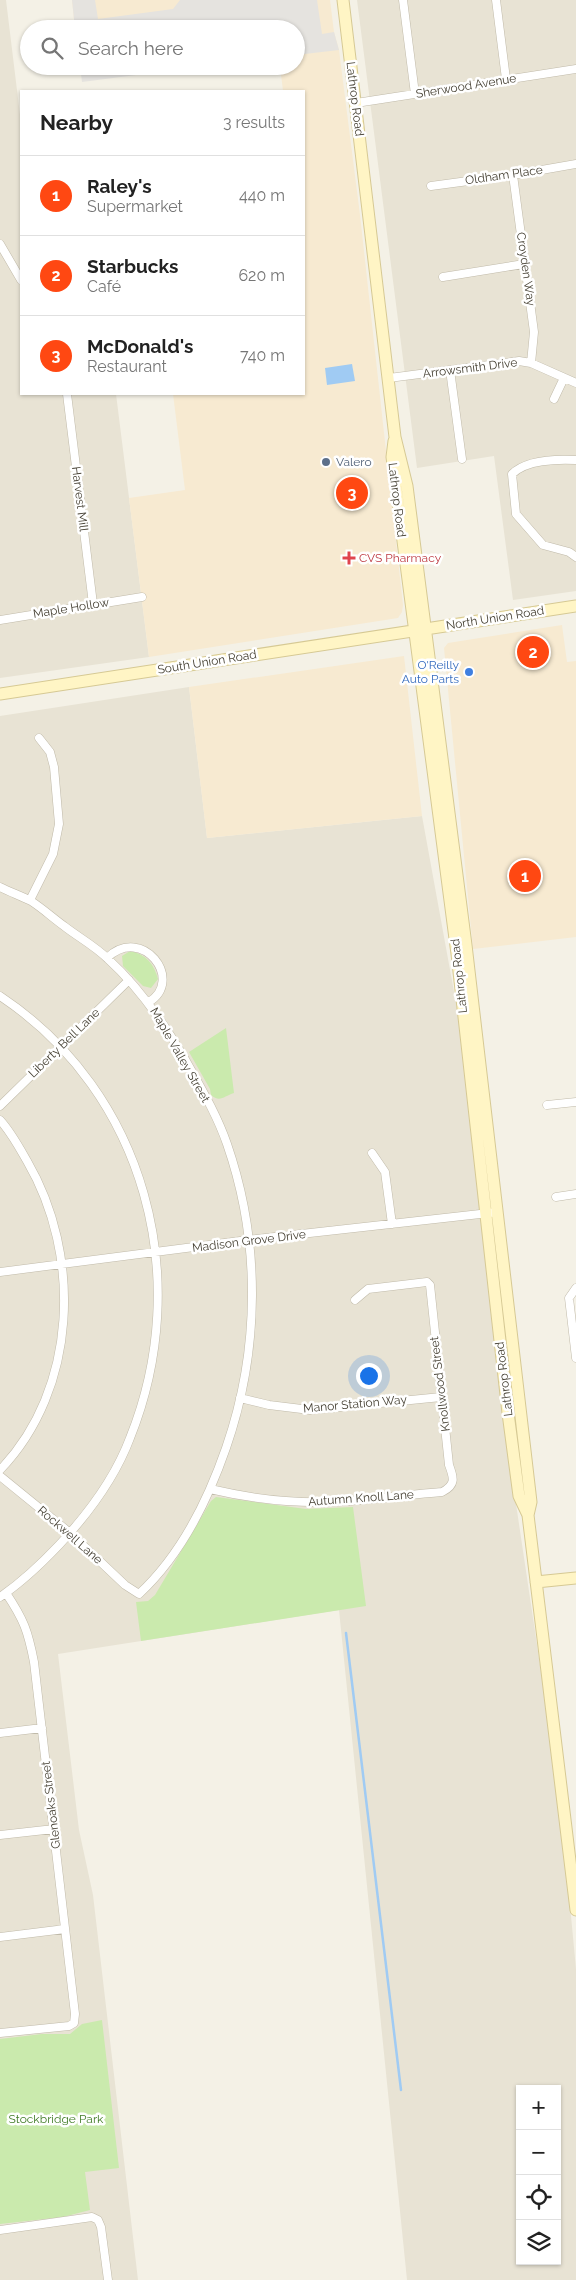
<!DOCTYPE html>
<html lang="en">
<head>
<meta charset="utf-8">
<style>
	:root { --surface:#fff; --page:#f6f6f6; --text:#222; --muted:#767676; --line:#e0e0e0; --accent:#ff4812 }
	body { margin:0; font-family:Raleway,sans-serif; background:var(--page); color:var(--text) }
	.controls { position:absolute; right:15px; bottom:15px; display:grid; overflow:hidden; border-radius:0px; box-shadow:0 1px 4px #0004 }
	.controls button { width:45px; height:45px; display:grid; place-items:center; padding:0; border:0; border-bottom:1px solid var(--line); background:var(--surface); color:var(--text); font:25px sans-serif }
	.you { position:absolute; left:368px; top:1375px; width:18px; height:18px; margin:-12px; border:4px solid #fff; border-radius:50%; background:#1a73e8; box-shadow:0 0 0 8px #1a73e833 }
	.badge { display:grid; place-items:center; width:32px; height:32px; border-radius:50%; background:var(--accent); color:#fff; font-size:16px; font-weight:700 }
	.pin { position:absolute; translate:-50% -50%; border:2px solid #fff; box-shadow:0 1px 5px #0006 }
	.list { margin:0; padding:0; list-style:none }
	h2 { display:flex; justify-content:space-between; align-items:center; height:65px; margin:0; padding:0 20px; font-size:21px }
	h2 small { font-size:16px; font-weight:400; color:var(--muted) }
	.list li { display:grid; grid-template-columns:32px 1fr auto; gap:15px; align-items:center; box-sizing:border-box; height:80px; padding:0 20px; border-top:1px solid var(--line) }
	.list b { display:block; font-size:19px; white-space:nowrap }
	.list p { margin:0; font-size:16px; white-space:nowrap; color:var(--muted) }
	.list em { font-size:16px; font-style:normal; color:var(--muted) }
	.icon { flex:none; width:28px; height:28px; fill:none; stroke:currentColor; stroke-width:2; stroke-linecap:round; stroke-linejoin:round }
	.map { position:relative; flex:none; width:576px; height:2280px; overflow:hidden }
	.search { position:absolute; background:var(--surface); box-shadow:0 1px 4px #0004; left:20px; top:20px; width:285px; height:55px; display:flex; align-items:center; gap:12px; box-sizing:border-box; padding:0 18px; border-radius:28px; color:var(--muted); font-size:19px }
	.panel { position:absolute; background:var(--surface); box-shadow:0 1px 4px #0004; left:20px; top:90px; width:285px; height:305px; border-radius:0px }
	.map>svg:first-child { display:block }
</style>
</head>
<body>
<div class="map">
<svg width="576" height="2280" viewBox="0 0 576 2280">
	<rect width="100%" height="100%" fill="#f4f1e6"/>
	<path fill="#e8e3d4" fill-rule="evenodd" d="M0,0H6L21,123V394H116L149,657L0,678Z
		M357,0H576V591L513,600L494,456L417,468Z
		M189,687L207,838L422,816L475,1107L516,1504L560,1799L576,1969V2280H407L339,1610L58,1654L79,1830L93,1895L138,2280H0V716ZM520,2089H557V2261H520Z"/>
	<path fill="#f7ead1" d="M72,0H330L334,32L339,50L360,215L403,605L402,612L398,618L149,657L129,498L185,490L173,394H304V91H283L280,66H296V29H75Z
		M562,625L567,662L576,661V937L473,949L444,648L448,643Z
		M404,656L422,816L207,838L189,687Z"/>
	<path fill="#caeaad" d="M130,951C146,954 154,964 158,979L151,988L143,986L123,966L122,956Z
		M226,1028L234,1093C224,1096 220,1103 211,1095L210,1089L189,1052Z
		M216,1497L306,1509L353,1507L366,1606L141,1641L136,1602L148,1601L155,1595L211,1501Z
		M102,2020L119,2168L85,2172L90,2210L63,2217L0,2224V2039L42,2034H70L82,2024Z"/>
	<path fill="#e5e3df" d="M72,0H95L98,19L173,9L180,0H317L322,34L334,32L339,50L296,55V29H75Z
		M80,66H206L82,82Z"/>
	<path fill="#a0cbf3" d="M352,364L355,381L327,385L325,368Z"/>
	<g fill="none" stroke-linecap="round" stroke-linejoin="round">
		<path stroke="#a0cbf3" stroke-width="2.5" d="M346,1633L401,2090"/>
		<g stroke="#c0baa9" stroke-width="9">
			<path id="street" d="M403,0L415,94
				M496,0L506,79
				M356,103L576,69
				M513,175L534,332L531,363
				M431,186L513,175L576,164
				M0,244L21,280
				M443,277L524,264
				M450,370L462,459
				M389,378L519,361L531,363L576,383
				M67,394L93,604
				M554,399L564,378
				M576,460C557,459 526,460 512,474L516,514L543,545L569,552L576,557
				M0,620L142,597
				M0,887C10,892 21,896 31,901C42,908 53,918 64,926C78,937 95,946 108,959C140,988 164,1023 186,1061C201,1088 217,1115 227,1144C261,1242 260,1350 226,1448C208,1500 180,1556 139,1594L125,1585L70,1533L0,1476
				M30,900L53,854L59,824L54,767L50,752L39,738
				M107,958C142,924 185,980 149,1002
				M0,996C146,1093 194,1279 130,1438C115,1478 88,1514 59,1545C41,1564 22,1582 0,1597
				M547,1105L576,1102
				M0,1106L129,980
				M0,1120C11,1132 19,1147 27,1161C82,1255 78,1389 0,1470
				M372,1153L385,1172L392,1224
				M556,1197L576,1194
				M0,1272L248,1240L498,1212
				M576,1288L569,1298L576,1358
				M240,1398L269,1405L310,1410L441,1397
				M210,1489C248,1498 288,1503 328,1502C366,1501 404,1495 442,1492C456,1485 454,1478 449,1465L430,1285L427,1282L368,1289L355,1300
				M0,1733L42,1728
				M0,1835L54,1829
				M0,1937L65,1929
				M0,2033L69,2026L74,2023L75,2014L34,1662C28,1631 24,1620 6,1593
				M0,2230L92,2217L98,2220L101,2227L108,2280"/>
		</g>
		<g stroke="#d6c994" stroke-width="13">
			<path id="secondary" d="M343,0L395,437L407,486L466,945L531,1502L528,1515
				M394,441L392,457L457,954L508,1413L519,1496L528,1515L576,1910
				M0,694L576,606
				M536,1582L576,1578"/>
		</g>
		<use href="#street" stroke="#fff" stroke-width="8"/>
		<use href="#secondary" stroke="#fff5c5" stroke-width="11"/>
	</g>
	<circle fill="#5c6f8a" stroke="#fff" stroke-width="2" cx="326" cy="462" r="5"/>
	<path fill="#e0444e" stroke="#fff" stroke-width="2" d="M346.5 550.5h5v5h5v5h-5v5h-5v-5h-5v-5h5z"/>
	<circle fill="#3f7fe0" stroke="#fff" stroke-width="2" cx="469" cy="672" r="5"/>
	<g text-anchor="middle" stroke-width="5" stroke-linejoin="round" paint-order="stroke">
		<g font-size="12" fill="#474235" stroke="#fff">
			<text transform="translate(466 86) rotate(-9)" y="4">Sherwood Avenue</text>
			<text transform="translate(355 99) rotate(83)" y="4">Lathrop Road</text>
			<text transform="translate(504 175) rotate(-8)" y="4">Oldham Place</text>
			<text transform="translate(526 269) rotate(82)" y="4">Croyden Way</text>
			<text transform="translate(470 368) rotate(-7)" y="4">Arrowsmith Drive</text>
			<text transform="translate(80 499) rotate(83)" y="4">Harvest Mill</text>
			<text transform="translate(397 500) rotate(83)" y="4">Lathrop Road</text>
			<text transform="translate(71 608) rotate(-9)" y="4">Maple Hollow</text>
			<text transform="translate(495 618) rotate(-9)" y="4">North Union Road</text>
			<text transform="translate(207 662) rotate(-9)" y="4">South Union Road</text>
			<text transform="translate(459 976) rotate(-96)" y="4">Lathrop Road</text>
			<text transform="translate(64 1043) rotate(-44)" y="4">Liberty Bell Lane</text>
			<text transform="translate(180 1055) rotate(60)" y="4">Maple Valley Street</text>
			<text transform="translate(249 1241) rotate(-7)" y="4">Madison Grove Drive</text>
			<text transform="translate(504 1379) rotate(-97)" y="4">Lathrop Road</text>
			<text transform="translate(440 1384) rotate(-97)" y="4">Knollwood Street</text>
			<text transform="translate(355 1404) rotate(-5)" y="4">Manor Station Way</text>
			<text transform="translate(361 1498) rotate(-4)" y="4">Autumn Knoll Lane</text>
			<text transform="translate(70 1535) rotate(41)" y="4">Rockwell Lane</text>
			<text transform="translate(51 1805) rotate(-97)" y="4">Glenoaks Street</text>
		</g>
		<g font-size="12" fill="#4e5e75" stroke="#fff" text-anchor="start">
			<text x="336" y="466">Valero</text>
		</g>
		<g font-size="12" fill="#be3a42" stroke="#fff" text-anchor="start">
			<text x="359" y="562">CVS Pharmacy</text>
		</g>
		<g font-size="12" fill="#366cbe" stroke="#fff" text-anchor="end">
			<text x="459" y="669">O'Reilly<tspan x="459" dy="14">Auto Parts</tspan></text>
		</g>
		<g font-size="12" fill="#407c26" stroke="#fff">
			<text x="56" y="2123">Stockbridge Park</text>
		</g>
	</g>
</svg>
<div class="controls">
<button>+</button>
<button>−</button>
<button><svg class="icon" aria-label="locate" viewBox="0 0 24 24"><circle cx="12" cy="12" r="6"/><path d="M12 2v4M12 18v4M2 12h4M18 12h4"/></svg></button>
<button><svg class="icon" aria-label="layers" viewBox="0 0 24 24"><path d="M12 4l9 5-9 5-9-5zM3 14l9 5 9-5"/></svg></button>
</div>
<div class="you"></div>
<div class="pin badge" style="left:525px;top:876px">1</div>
<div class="pin badge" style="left:533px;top:652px">2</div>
<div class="pin badge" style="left:352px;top:493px">3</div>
<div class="search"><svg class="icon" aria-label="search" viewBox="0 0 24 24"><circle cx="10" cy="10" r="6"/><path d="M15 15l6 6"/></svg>Search here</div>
<section class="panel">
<h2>Nearby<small>3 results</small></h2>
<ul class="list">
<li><span class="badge">1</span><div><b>Raley's</b><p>Supermarket</p></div><em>440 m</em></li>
<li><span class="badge">2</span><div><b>Starbucks</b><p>Café</p></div><em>620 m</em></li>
<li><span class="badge">3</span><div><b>McDonald's</b><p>Restaurant</p></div><em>740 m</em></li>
</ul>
</section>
</div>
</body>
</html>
